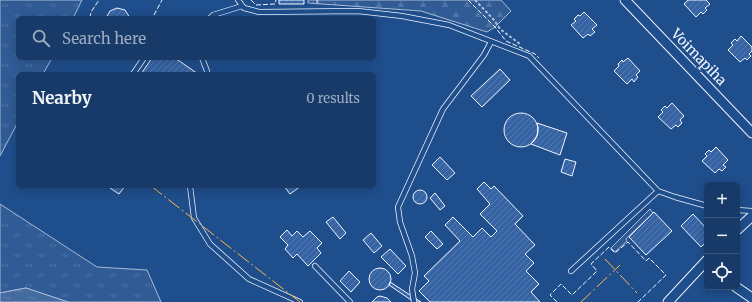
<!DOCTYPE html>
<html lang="en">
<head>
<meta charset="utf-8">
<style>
	:root { --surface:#173a69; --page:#20416f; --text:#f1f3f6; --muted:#9eadc0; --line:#36547d }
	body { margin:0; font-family:Merriweather,serif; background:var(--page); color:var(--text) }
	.controls { position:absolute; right:12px; bottom:12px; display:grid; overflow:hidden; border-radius:6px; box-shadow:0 2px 10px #0003 }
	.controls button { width:36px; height:36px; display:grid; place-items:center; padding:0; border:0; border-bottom:1px solid var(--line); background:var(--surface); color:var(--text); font:20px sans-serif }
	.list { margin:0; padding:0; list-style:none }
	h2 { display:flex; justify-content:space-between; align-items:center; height:52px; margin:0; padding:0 16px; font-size:17px }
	h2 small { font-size:13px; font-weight:400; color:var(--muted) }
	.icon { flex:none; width:22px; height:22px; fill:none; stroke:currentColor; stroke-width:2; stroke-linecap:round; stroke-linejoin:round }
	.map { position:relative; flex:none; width:752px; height:302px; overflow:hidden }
	.search { position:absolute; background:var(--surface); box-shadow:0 2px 10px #0003; left:16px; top:16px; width:360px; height:44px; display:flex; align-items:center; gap:10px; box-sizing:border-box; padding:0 14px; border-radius:6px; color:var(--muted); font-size:15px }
	.panel { position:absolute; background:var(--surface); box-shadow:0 2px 10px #0003; left:16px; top:72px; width:360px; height:116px; border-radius:6px }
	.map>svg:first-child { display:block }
</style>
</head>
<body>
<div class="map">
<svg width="752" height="302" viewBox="0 0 752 302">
	<defs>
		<pattern id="grass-tufts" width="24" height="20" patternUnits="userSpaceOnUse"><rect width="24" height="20" fill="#305b95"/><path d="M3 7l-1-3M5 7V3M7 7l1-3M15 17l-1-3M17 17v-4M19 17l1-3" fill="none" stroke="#4e73a5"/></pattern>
		<pattern id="forest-firs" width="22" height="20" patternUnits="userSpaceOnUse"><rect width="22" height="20" fill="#305b95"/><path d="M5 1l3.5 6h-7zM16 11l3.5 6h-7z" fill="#4e73a5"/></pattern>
		<pattern id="water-ripples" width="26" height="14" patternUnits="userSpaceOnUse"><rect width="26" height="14" fill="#446ba0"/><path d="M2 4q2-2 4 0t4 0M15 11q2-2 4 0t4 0" fill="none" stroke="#5f81ae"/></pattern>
		<pattern id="building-hatch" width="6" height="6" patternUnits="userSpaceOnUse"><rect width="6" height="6" fill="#3563a3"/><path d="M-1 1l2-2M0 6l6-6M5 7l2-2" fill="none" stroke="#537ab1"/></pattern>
	</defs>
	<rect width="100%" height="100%" fill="#1f4e8c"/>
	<path fill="url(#grass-tufts)" stroke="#a8bbd7" d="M0,0H82L73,18H18V58H52L43,74H18V122L0,156Z
		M0,204L97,267L147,270L161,302H68L26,288L0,293Z"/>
	<path fill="url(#forest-firs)" stroke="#a8bbd7" d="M308,0H501L511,11L495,27L487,32L421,11L308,3Z"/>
	<path fill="#305b95" stroke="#a8bbd7" d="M650,209L653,213L626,239L627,241L615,252L611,248Z"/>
	<path fill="url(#water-ripples)" stroke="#a8bbd7" d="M26,288L68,302H0V293Z"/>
	<path fill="url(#building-hatch)" stroke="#f2f6ff" d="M279,0H304V4H279Z
		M688,0H706L710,4L705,8L707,10L703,14L701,12L696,17L684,4Z
		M117,8L125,10L130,18H106L110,11Z
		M584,12L597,25L592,29L595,32L590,36L588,34L583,38L571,25L576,21L574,19L578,15L580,16Z
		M741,36L752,47V51L749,54L751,56L747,60L745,58L740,62L728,50L733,45L731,43L735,39L737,41Z
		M152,58H175L198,74H141Z
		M628,58L640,71L636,75L638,77L634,82L632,79L627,84L614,71L619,66L618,64L622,60L623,62Z
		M500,69L510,80L482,107L471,96Z
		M672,103L684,116L680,120L682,123L678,127L676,125L671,129L658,117L663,112L661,110L665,106L667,108Z
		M504 130a17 17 0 1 1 34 0a17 17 0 1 1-34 0Z
		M537,123L567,133L560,155L531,144L537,136L538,128Z
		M716,147L728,160L723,165L726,167L722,171L719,169L715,173L702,161L707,156L705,154L709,150L711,152Z
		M440,157L455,173L447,180L432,165Z
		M565,159L576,162L572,176L561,172Z
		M484,182L491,189L494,186L523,216L515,224L535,245L525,254L534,263L526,271L539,284L531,292L540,302H430L419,291L429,281L424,276L460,241L445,225L453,217L473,237L482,228L491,237L497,231L480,214L490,204L477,189Z
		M111,186H125L119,194L110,188Z
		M284,186H301L290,194Z
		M413 197a7 7 0 1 1 14 0a7 7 0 1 1-14 0Z
		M435,193L445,206L440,210L430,198Z
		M654,212L672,231L646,255L629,237Z
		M693,214L707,229V241L701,247L681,226Z
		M333,217L346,233L340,239L326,222Z
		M287,230L292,236L297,231L303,237L310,231L322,243L317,248L321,253L308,266L297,254L293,258L285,249L288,245L280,237Z
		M431,231L443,244L437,249L425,237Z
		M371,233L382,246L374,253L363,240Z
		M390,249L406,266L398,274L381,257Z
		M369 279a11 11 0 1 1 22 0a11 11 0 1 1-22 0Z
		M349,271L360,282L351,292L340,281Z
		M390,282L421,302H414L389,285Z
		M380,296L387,298L391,302H372L377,297Z"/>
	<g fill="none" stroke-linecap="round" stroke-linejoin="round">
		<g stroke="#f2f6ff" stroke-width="6">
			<path id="service" d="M238,0L244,8L259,12L358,11L402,16L449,25L529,56L658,191L675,197L707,206
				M210,18L213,15L242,6
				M202,58L207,71V74
				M133,74L144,58
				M190,186L194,218L210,244L249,279L300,302
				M737,210L752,211
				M315,266L350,302
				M571,271L658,191
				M414,302L412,289L415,273L412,256L400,222L398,207L443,109L484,55L491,42"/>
		</g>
		<g stroke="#f2f6ff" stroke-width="11">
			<path id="minor" d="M625,0L752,133
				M737,230L752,216
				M736,287L752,298
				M668,302L707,260"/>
		</g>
		<path stroke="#b3c4dc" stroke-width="2" stroke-dasharray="3 2" stroke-linecap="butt" d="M317,0L318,5
			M475,0L494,20L500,29L520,44"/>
		<use href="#service" stroke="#1f4e8c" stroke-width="4.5"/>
		<use href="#minor" stroke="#1f4e8c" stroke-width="9"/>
		<path stroke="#f2f6ff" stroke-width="1" stroke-dasharray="5 2" stroke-linecap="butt" d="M251,0L256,5L275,4L276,0
			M468,0L495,27L506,41L535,54L539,58
			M154,15L162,0
			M90,18L91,12L99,0
			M557,302L550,295L561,284L572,295L597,271L591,264L609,247L615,253L628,242L646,261L649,258L666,275L638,302"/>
		<path stroke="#ffb74d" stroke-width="1" stroke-dasharray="14 3 2 3" stroke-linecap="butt" d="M151,186L300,302
			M605,259L637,293
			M581,302L620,265"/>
	</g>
	<g text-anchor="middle" stroke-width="3" stroke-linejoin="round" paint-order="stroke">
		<g font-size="14" fill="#f2f6ff" stroke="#1f4e8c">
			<text transform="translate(699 57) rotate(46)" y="5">Voimapiha</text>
		</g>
	</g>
</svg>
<div class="controls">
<button>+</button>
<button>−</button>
<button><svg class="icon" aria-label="locate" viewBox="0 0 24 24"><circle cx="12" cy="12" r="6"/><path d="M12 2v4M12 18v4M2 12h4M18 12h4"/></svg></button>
</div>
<div class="search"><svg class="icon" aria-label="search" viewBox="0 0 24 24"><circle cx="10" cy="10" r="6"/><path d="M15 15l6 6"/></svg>Search here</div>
<section class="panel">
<h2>Nearby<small>0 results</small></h2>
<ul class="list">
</ul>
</section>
</div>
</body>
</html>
